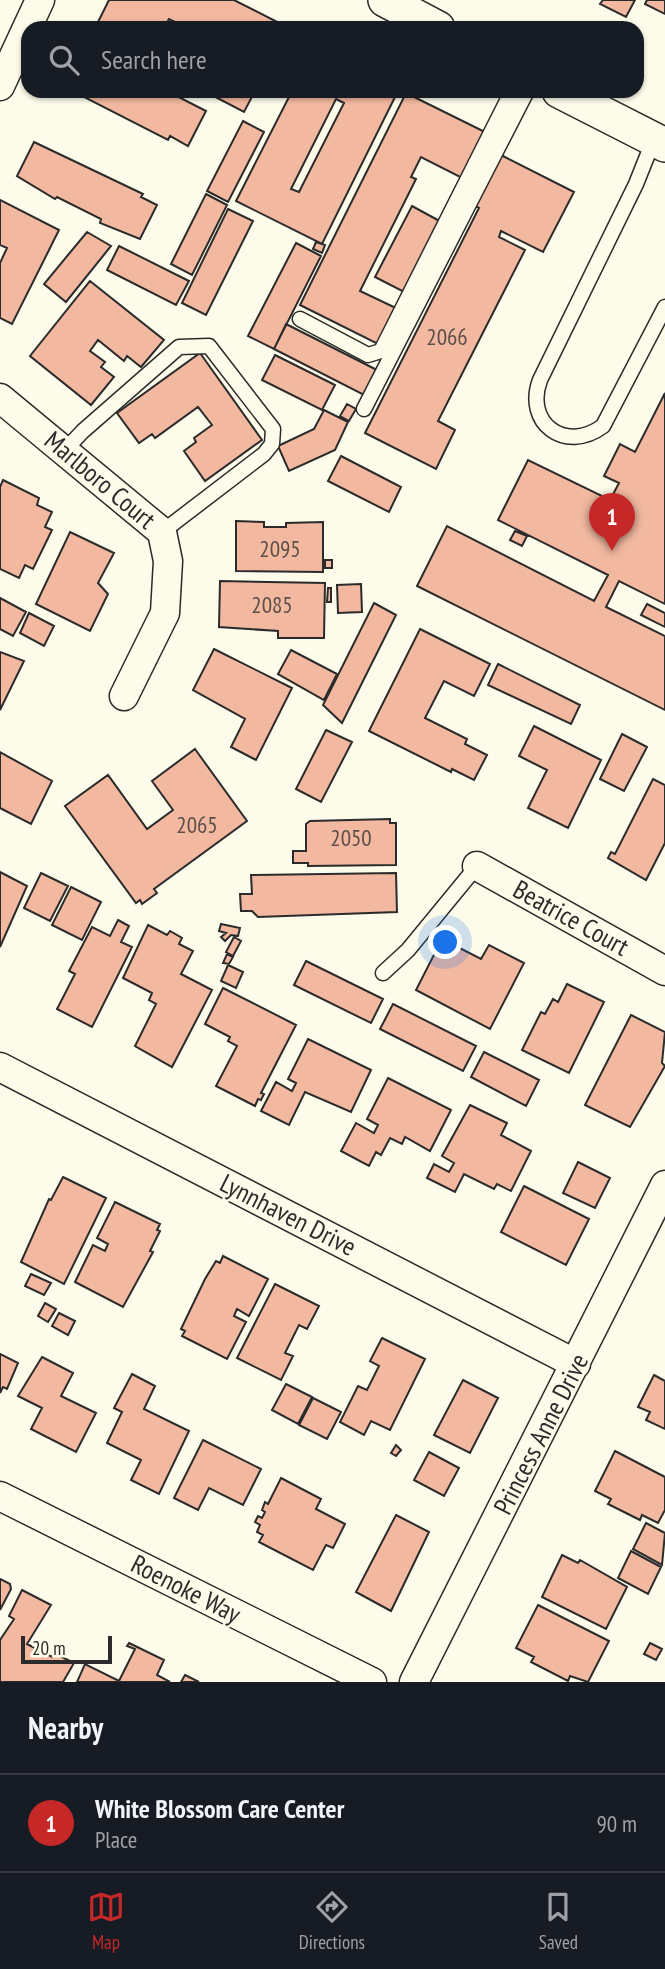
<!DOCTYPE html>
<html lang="en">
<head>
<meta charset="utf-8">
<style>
	:root { --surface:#171b24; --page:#20242c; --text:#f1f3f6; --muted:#9ea1a6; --line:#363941; --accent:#c62828 }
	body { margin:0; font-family:"PT Sans Narrow",sans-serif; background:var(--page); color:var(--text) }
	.scale { position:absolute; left:21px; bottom:18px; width:91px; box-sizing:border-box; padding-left:7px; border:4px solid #2b2b2b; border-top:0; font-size:19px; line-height:24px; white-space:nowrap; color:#2b2b2b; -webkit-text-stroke:5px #fdfbea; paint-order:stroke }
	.you { position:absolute; left:446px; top:943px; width:24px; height:24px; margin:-18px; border:5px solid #fff; border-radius:50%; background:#1a73e8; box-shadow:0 0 0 10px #1a73e833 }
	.badge { display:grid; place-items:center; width:46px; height:46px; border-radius:50%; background:var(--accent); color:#fff; font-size:23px; font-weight:700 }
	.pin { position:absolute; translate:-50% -58px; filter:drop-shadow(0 2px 4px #0008) }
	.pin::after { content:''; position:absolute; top:37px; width:24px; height:21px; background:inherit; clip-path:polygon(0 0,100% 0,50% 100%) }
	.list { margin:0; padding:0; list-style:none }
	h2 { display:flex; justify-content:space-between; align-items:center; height:91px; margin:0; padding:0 28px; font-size:30px }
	h2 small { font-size:23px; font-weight:400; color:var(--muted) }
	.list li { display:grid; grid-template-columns:46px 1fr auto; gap:21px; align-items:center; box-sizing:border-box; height:98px; padding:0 28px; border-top:2px solid var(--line) }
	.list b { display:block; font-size:26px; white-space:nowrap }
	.list p { margin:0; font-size:23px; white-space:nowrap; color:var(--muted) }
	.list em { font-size:23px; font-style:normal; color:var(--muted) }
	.icon { flex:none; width:38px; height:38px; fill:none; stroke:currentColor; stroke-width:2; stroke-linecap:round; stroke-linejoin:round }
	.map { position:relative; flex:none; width:665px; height:1682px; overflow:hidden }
	.search { position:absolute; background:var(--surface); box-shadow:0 2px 5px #0004; left:21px; right:21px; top:21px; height:77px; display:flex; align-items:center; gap:18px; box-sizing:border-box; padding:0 24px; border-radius:21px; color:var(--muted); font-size:26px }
	.sheet { height:189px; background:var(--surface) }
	nav { display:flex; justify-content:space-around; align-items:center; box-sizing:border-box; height:98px; border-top:2px solid var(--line); background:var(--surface); font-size:19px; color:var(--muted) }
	nav a { display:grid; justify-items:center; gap:4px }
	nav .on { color:var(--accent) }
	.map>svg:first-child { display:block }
</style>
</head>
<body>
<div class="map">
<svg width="665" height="1682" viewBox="0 0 665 1682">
	<rect width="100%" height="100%" fill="#fdfbea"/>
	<path fill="#f2b8a0" stroke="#2b2b2b" stroke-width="2" fill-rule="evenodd" d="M109,0H234L287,27L187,28L169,19L164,28H95Z
		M603,0H635L626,17L600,4Z
		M647,0H665V14L645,4Z
		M80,91H167L206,111L188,146L170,136L168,140L80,95Z
		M204,91H255L244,112Z
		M292,91H398L322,244L236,201ZM336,99L344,103L299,192L291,189Z
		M406,93L489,134L466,180L421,157L411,177L416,179L360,291L398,309L380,345L300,305Z
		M243,121L264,132L228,202L207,191Z
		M34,142L143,194L141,197L157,205L140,239L100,223L101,219L57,197L55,199L17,176Z
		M501,155L574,192L543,252L501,231L499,237L525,250L438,421L455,430L436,469L365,433L479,208L475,206Z
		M206,194L227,205L192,275L171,264Z
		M0,200L59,230L12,324L0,318V263L7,248L0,245Z
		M412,206L445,224L408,294L375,277Z
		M228,209L253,221L206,315L182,303Z
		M87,232L111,246L66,302L44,284Z
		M316,242L325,245L322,253L313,249Z
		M296,243L321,256L274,349L248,336Z
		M119,246L189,281L176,305L107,270Z
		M90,281L164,340L141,367L127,356L124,361L98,340L90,351L105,362L101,367L114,377L91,405L30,356Z
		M286,324L379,371L366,396L274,349Z
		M200,353L262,440L205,481L184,451L196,442L194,438L212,425L198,407L155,438L152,434L139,443L117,413Z
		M275,355L335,385L322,410L262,380Z
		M665,393V604L619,581L606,607L665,636V710L417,586L447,526L594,601L608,575L498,520L528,460L610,500L619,483L604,476L620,444L635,452Z
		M347,404L356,409L349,421L340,416Z
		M324,410L348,422L335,450L289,471L278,446L314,429Z
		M341,456L401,487L389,512L328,481Z
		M3,480L39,498L37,505L52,512L45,527L52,530L33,569L25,565L19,578L0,569V487Z
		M236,521L264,522V527H286V523L323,522V572L236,571Z
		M515,531L527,536L522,546L510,540Z
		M70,532L114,553L98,583L108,594L90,631L36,604Z
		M325,560H332V568H325Z
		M220,581L325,583L324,638H278V631L219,627Z
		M361,584L362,612L338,613L337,585Z
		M328,588H331V602H327Z
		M0,598L26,612L13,636L0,629Z
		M374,603L396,615L342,723L323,705Z
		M647,604L665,613V627L641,615Z
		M29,613L54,626L44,646L20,633Z
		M420,629L490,664L474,696L444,681L425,718L467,739L465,744L487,755L474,780L452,769L451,772L369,731Z
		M214,649L292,688L256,760L231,747L245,719L193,690Z
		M291,650L337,674L324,700L278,674Z
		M0,652L24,661L0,710Z
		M498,664L580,705L571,724L488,685Z
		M534,726L601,760L568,828L528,808L547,770L519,756Z
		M326,730L352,742L321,802L296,789Z
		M622,734L647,747L624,791L600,779Z
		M195,749L247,821L154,889L157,893L142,904L140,900L136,903L65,806L108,775L147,829L173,810L152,781Z
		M0,752L52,781L31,824L0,808Z
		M653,779L665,785V843L646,880L608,858L611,852L615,854Z
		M390,819V823H396V865L308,866V863H293V851H306V824L310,821Z
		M0,872L27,886L0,947Z
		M41,873L68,886L50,921L24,908Z
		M396,873L397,912L258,917L252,911H241L240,894H252L251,875Z
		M71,887L101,902L82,940L52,925Z
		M118,920L129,926L121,942L132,947L92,1027L57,1009L75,974L69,971L92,927L110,936Z
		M221,924L240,928L238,936L231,935L225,941L221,937L226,933L219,931Z
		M148,925L167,935L170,931L182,938L179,944L193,951L181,974L212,990L172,1067L135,1046L156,1004L149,1000L152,993L123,978Z
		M234,937L241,941L233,956L226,952Z
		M442,939L481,959L489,945L524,963L490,1029L416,990Z
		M227,954L233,957L229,964L223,963Z
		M306,961L383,999L371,1023L294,985Z
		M228,965L243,972L236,988L221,981Z
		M567,984L604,1002L569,1073L522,1050L541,1012L545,1014L553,999L558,1002Z
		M223,988L296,1025L261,1093L264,1094L261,1100L258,1099L255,1106L216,1086L237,1046L228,1041L230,1037L205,1024Z
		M393,1004L476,1046L463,1071L380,1029Z
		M631,1015L665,1032L662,1063L665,1066L630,1127L585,1105Z
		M308,1039L371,1070L351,1112L305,1092L289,1125L261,1111L276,1082L292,1091L296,1083L288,1079Z
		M484,1052L539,1080L526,1106L471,1077Z
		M388,1078L451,1110L430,1151L405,1137L402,1144L390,1138L381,1155L376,1152L369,1166L341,1151L356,1123L374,1133L378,1125L367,1119Z
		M470,1105L507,1123L501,1135L531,1151L511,1191L497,1184L494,1189L464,1174L455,1192L427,1178L434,1164L449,1172L454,1163L442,1156Z
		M578,1162L610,1178L595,1208L563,1193Z
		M63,1177L106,1198L64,1284L21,1262L49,1199L51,1200Z
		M524,1186L589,1219L566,1265L501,1232Z
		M115,1202L160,1224L157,1230L160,1231L150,1251L153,1252L123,1307L75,1282L93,1245L105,1251L108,1244L97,1238Z
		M223,1256L268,1279L249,1316L237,1309L234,1316L246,1322L227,1359L182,1336L185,1331L181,1329L205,1279L216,1261L220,1263Z
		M31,1274L51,1283L44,1295L25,1286Z
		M275,1284L319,1306L307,1329L299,1325L285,1353L293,1356L281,1380L237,1358Z
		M45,1303L56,1309L48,1322L38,1316Z
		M59,1313L75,1321L68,1335L52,1326Z
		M382,1338L425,1359L390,1430L371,1421L364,1435L340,1422L358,1386L367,1390L379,1366L370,1361Z
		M0,1354L18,1363L7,1389L3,1387L0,1393Z
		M42,1357L73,1373L61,1396L96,1413L76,1452L31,1429L42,1408L18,1396Z
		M132,1374L155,1386L144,1409L189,1431L159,1494L131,1480L141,1460L107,1443L122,1412L114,1408Z
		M654,1375L665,1381V1429L646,1420L650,1412L638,1407Z
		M463,1380L498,1398L470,1453L434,1435Z
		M286,1384L312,1397L298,1424L272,1410Z
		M313,1398L341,1412L327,1439L299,1425Z
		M203,1440L261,1469L243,1505L209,1488L198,1510L174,1498Z
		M396,1445L401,1450L396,1456L391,1453Z
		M615,1451L665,1477V1510L658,1523L642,1515L640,1520L608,1504L611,1499L595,1491Z
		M429,1452L459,1468L444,1496L414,1480Z
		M281,1478L321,1499L316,1509L345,1524L333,1548L326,1545L313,1570L259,1542L263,1535L257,1532L260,1525L255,1522L258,1516L262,1518L265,1512L262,1510L265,1502L268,1504Z
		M396,1515L429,1532L391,1611L356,1592Z
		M646,1523L665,1533L662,1565L633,1549Z
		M631,1551L661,1567L648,1594L618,1578Z
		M562,1555L578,1563L580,1560L627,1587L606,1629L542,1597Z
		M0,1579L10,1584L11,1589L0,1610Z
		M22,1590L51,1605L27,1644L52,1657L54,1653L74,1663L63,1682H0V1640L14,1619L9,1616Z
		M538,1605L609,1641L588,1682L570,1676L568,1681L531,1662L534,1657L516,1648Z
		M129,1643L164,1660L157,1675L170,1682H77L85,1664L119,1681L135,1649L127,1646Z
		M650,1643L662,1649L656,1660L644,1654Z
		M185,1675L199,1682H181Z"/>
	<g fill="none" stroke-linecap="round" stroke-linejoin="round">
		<g stroke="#2b2b2b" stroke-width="17">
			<path id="service" d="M654,139L636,184L540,380C524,423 565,454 603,426L665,307
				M300,319L368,355L381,351L512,91
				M364,409L527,91
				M64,451L83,431L179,347L209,346L273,429L272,444L264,454L162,532
				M383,973L408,950L477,866"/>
		</g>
		<g stroke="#2b2b2b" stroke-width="31">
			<path id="minor" d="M0,86L40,0
				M0,398L162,532L168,561L165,613L124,696
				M477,866L665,971
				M0,1067L576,1364
				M0,1496L372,1682
				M414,1682L665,1185"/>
		</g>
		<g stroke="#2b2b2b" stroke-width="36">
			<path id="tertiary" d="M385,0L438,28
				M559,91L665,145"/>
		</g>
		<use href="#service" stroke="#fdfbea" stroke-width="14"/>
		<use href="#minor" stroke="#fdfbea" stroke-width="28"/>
		<use href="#tertiary" stroke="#fdfbea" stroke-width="33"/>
	</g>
	<g text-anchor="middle" stroke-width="5" stroke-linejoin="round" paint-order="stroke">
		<g font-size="23" fill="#5d4e48">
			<text x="447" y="345">2066</text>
			<text x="280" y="557">2095</text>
			<text x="272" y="613">2085</text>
			<text x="197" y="833">2065</text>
			<text x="351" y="846">2050</text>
		</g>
		<g font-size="26" fill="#2b2b2b" stroke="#fdfbea">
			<text transform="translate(100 480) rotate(40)" y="9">Marlboro Court</text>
			<text transform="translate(571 918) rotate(29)" y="9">Beatrice Court</text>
			<text transform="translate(288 1215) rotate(27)" y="9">Lynnhaven Drive</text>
			<text transform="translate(541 1434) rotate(-63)" y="9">Princess Anne Drive</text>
			<text transform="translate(186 1589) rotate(27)" y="9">Roenoke Way</text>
		</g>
	</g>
</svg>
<div class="scale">20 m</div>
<div class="you"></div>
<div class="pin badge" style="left:612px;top:551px">1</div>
<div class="search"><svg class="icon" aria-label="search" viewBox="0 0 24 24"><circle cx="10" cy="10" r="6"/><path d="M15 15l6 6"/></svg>Search here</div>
</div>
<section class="sheet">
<h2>Nearby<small></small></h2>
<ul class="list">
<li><span class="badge">1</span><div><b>White Blossom Care Center</b><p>Place</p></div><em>90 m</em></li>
</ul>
</section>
<nav>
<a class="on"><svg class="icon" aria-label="map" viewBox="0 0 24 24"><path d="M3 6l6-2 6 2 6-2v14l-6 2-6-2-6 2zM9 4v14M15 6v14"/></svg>Map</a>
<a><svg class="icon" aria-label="directions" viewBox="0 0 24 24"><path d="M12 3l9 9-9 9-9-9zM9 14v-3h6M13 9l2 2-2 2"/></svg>Directions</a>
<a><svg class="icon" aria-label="saved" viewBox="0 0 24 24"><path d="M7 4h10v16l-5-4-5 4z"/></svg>Saved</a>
</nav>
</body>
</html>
